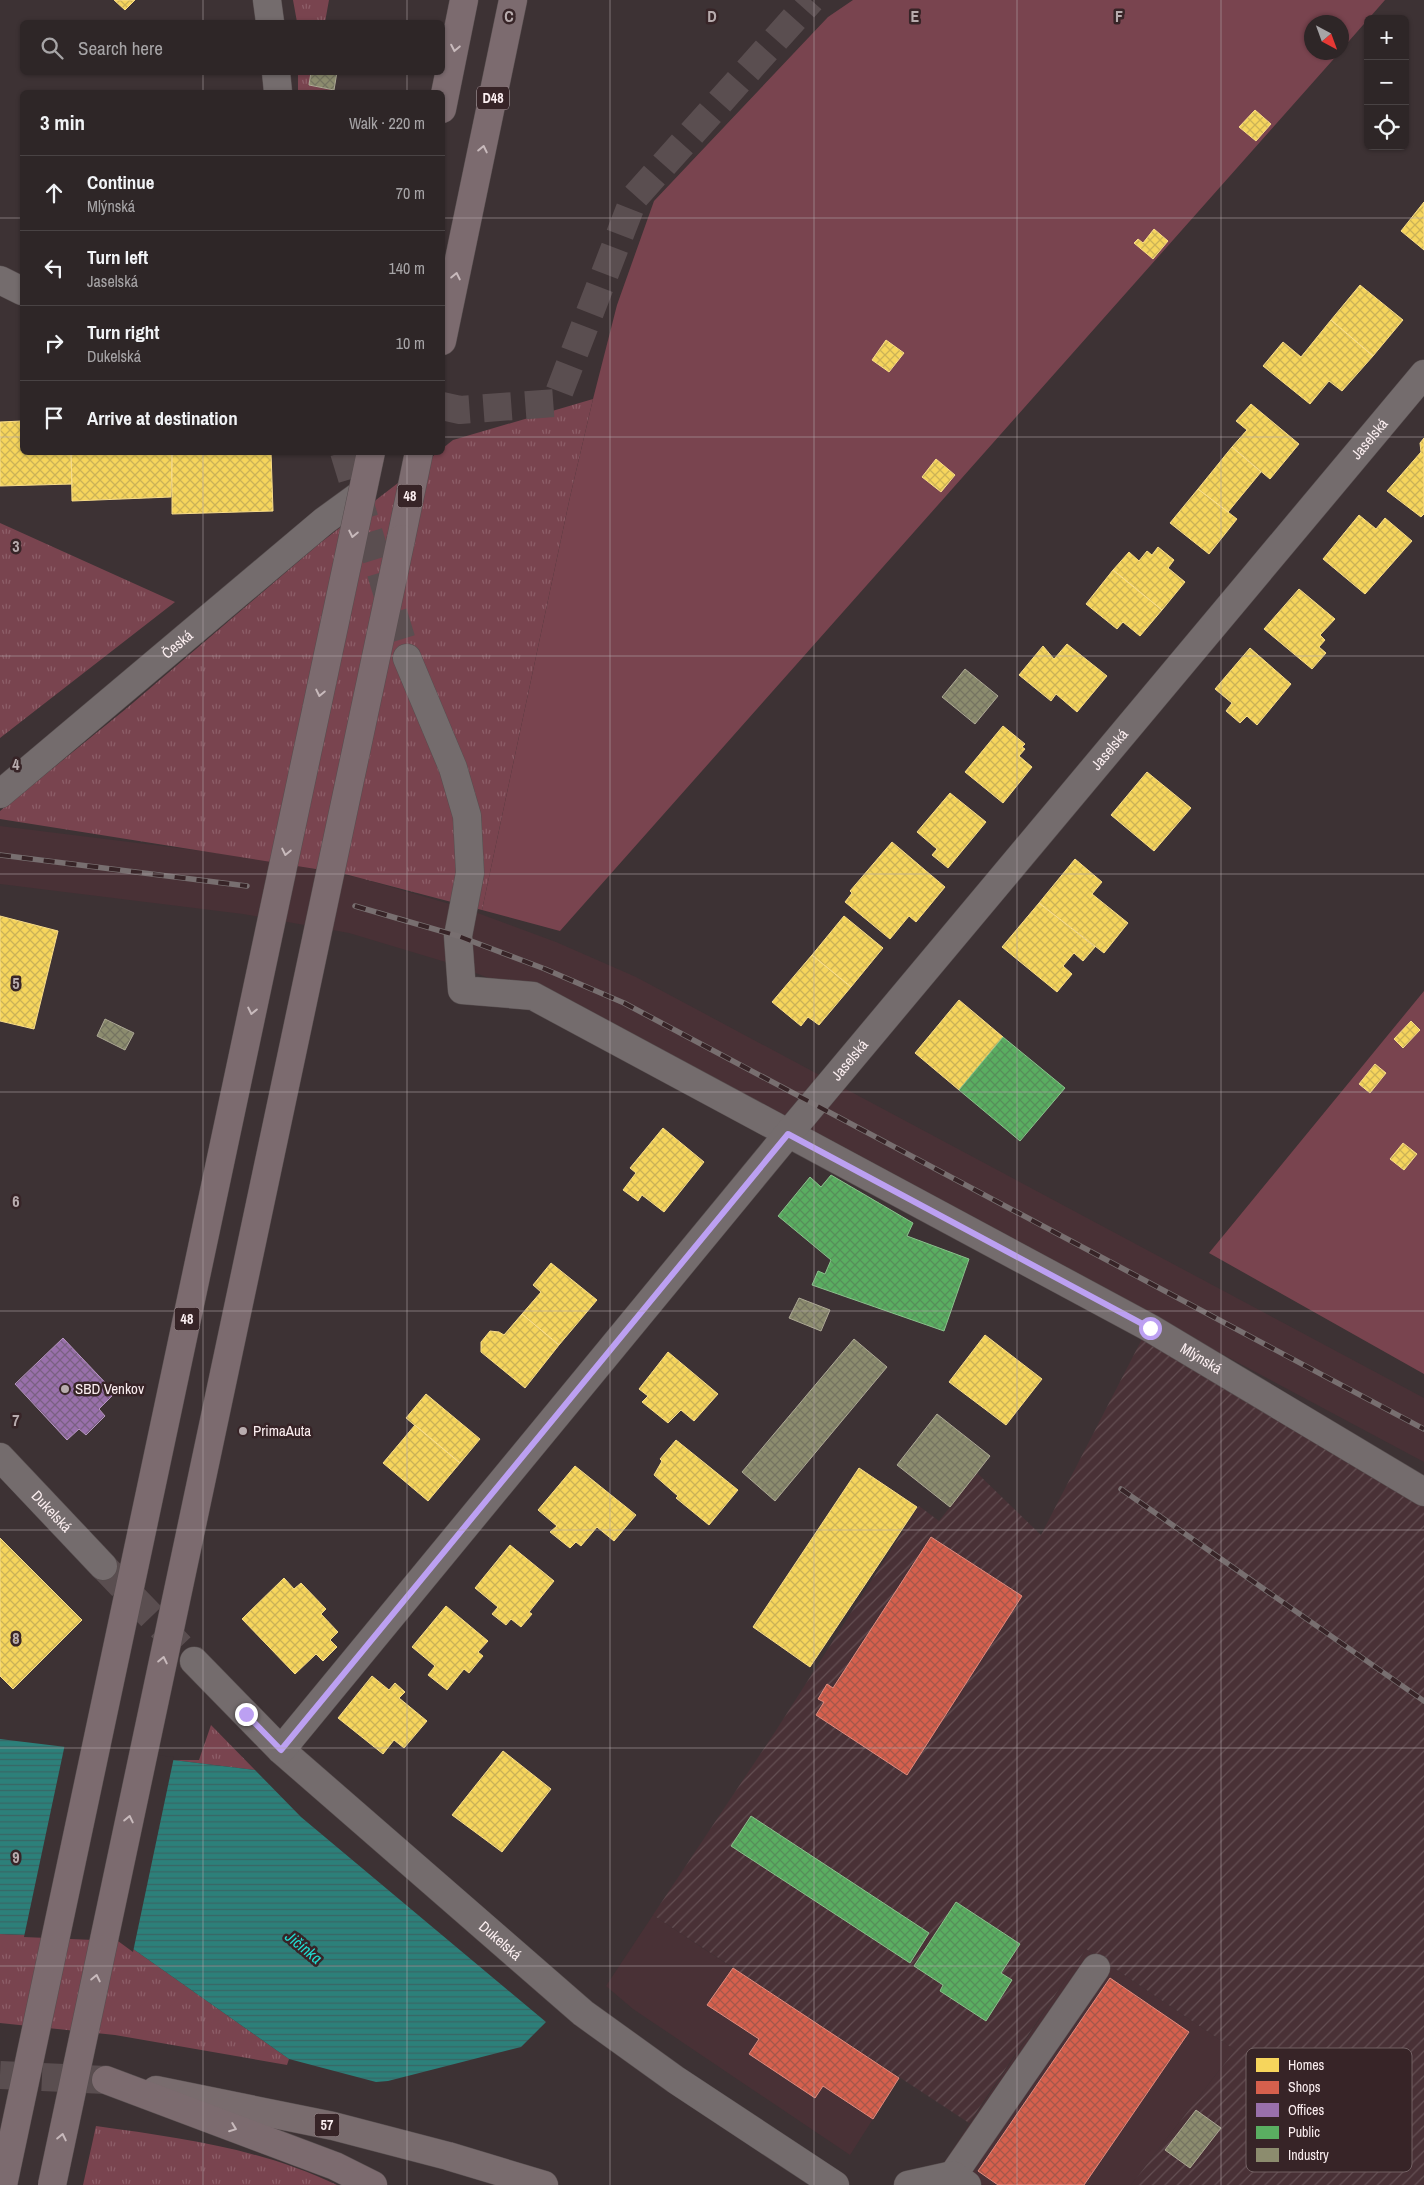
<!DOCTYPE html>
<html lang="en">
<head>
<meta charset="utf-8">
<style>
	:root { --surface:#2e2627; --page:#3a3233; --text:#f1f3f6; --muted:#a7a5a7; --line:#494344 }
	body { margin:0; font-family:"Archivo Narrow",sans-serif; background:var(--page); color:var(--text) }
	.controls { position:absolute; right:15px; top:15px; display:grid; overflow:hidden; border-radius:8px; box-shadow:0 1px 4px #0004 }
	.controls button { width:45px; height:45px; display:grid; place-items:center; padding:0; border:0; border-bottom:1px solid var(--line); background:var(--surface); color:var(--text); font:25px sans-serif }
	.compass { position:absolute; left:1304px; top:15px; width:45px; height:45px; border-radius:50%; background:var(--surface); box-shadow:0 1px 4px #0004; rotate:139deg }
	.stop { position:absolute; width:15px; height:15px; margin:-11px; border:4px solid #bca0f2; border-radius:50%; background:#fff }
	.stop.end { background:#bca0f2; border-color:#fff; box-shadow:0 1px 5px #0008 }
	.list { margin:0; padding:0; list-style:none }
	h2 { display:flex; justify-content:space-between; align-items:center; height:65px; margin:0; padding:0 20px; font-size:21px }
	h2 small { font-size:16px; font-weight:400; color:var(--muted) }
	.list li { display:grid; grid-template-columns:32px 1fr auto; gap:15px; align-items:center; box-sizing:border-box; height:75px; padding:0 20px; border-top:1px solid var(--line) }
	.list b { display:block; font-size:19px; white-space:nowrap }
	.list p { margin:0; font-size:16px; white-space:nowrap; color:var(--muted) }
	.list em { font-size:16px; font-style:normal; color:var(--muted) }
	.icon { flex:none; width:28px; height:28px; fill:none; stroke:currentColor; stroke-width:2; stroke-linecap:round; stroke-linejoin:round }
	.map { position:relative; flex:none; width:1424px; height:2185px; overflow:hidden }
	.search { position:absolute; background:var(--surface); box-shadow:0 1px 4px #0004; left:20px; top:20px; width:425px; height:55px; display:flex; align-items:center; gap:12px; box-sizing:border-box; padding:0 18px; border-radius:8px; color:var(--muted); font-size:19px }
	.panel { position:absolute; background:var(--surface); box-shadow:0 1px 4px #0004; left:20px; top:90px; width:425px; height:365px; border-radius:8px }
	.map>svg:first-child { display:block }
</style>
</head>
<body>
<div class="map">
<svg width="1424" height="2185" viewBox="0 0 1424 2185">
	<defs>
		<pattern id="industrial-furrows" width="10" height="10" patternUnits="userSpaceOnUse" patternTransform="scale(1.25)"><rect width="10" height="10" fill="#493136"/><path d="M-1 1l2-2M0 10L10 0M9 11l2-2" fill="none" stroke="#644f53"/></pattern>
		<pattern id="grass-tufts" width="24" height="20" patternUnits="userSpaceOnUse" patternTransform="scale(1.25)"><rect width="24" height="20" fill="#79444f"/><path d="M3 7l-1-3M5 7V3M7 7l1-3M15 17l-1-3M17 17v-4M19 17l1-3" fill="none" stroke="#8d5f69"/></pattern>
		<pattern id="water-rules" width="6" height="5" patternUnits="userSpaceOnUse" patternTransform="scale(1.25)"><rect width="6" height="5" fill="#2c807a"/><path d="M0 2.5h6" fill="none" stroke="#3a6664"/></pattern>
		<pattern id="homes-cross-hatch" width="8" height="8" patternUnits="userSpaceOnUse" patternTransform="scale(1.25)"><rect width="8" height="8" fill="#f6d55c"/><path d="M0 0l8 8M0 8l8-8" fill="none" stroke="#cbb257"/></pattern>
		<pattern id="shops-cross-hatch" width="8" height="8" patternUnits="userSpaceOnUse" patternTransform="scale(1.25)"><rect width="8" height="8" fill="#d6604d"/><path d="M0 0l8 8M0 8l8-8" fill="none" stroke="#a5574b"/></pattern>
		<pattern id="offices-cross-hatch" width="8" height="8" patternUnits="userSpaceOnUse" patternTransform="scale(1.25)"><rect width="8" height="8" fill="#9970ab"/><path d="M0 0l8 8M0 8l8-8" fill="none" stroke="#7a6083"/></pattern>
		<pattern id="public-cross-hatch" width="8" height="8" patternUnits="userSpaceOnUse" patternTransform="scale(1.25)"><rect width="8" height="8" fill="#5aae61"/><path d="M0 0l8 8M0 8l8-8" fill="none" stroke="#568f5a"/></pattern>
		<pattern id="industry-cross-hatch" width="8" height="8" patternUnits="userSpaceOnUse" patternTransform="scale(1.25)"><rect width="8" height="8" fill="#8c8c6e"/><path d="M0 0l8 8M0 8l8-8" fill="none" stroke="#757461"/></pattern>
	</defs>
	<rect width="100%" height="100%" fill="#3d3234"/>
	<path fill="#493136" d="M0,826L251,857L360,878L467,909L556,942L636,977L1424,1398V1462L919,1192L534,995L449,963L349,933L243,914L0,884Z
		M653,1915L899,2078L850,2155L633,2009L606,1986Z
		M1086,1949L1235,2050L1131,2185H929Z"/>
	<path fill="url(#industrial-furrows)" d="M1143,1337L1424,1506V2185H1131L1235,2050L1086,1949L969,2123L653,1915L775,1732L919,1506L939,1521L977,1473L1041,1535Z"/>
	<path fill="url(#grass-tufts)" d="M293,0H329L325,22H297Z
		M298,73H311L309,85L334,90L331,92H298Z
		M593,399L570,497L482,910L341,873L0,819V811L127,708L320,543L437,453L442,452L443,448L453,440Z
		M0,523L175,602L0,738Z
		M211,1725L255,1770L173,1760H199Z
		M0,1934L119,1939L289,2059L287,2065L115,2035L0,2023Z
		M96,2126C181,2138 259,2148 337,2185H83Z"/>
	<path fill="#79444f" d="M853,0H1385L1342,49V22H1312V52L1339,53L560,931L482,910L570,497L593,399L617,305L654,201L828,17Z
		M1424,991V1374L1209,1253Z"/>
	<path fill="url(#water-rules)" d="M0,1739L255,1770L301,1817L546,2022L521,2047L388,2081L376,2082L289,2059L119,1939L0,1934Z"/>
	<path fill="#3d3234" d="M65,1744L174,1757L133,1952L118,1941L24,1937Z"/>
	<path fill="url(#homes-cross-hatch)" stroke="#f8dc88" d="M114,0H135L125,10Z
		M1255,110L1271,124L1256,141L1239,127Z
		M1424,202V250L1401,231Z
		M1154,229L1168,241L1153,259L1134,243L1138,239L1143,243Z
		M1360,285L1403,320L1373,356L1331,320Z
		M1331,320L1373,356L1342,391L1329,381L1310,404L1263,366L1283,342L1301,357Z
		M886,340L904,353L889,372L872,360Z
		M1251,404L1299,444L1270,479L1232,447L1247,430L1236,421Z
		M22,421V452H71L72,484L0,486V422Z
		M1424,438V514L1421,517L1387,491L1421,452L1420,443Z
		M1232,447L1261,472L1228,512L1198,489Z
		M71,452H172L171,497L72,501Z
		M172,452H271L273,511L172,514Z
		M936,459L955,475L941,492L922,477Z
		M1198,489L1237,519L1209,554L1170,523Z
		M1359,515L1376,529L1385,518L1412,541L1365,594L1323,559Z
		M1158,547L1174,560L1168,568L1185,582L1162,610L1113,570L1129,552L1139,561L1147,551L1152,555Z
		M1113,570L1162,610L1140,636L1123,622L1117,629L1086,604Z
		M1299,589L1335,619L1320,635L1325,640L1319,647L1326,653L1312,669L1264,629Z
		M1067,644L1107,676L1077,712L1056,694L1051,701L1019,675L1043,646L1054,659Z
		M1250,648L1291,684L1257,725L1247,716L1240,723L1226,711L1232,703L1215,689Z
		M1003,726L1025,744L1022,747L1025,749L1019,756L1032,767L1003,803L965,772Z
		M1147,772L1191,808L1154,851L1111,815Z
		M950,793L986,822L948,868L932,855L937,849L917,832Z
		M892,842L945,887L916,922L909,916L890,939L845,902L852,893L850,891Z
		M1075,859L1102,882L1092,894L1128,923L1104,953L1039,903Z
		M1039,903L1095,947L1083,961L1074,953L1063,966L1072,974L1057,992L1002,947Z
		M0,916L58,931L34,1029L0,1021Z
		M844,916L883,948L851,987L812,955Z
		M812,955L851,987L819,1025L808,1017L801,1026L772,1002Z
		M959,1000L1003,1037L959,1090L915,1053Z
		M1411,1021L1420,1030L1403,1048L1394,1039Z
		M1375,1064L1386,1073L1370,1093L1359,1084Z
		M663,1128L704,1162L664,1212L642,1195L638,1201L623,1190L636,1173L630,1168Z
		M1403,1143L1417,1154L1404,1170L1390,1159Z
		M551,1263L597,1300L559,1345L522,1314L541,1292L533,1285Z
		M522,1314L559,1345L525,1388L481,1352V1342L490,1331L499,1332L504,1335Z
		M985,1335L1042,1379L1006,1425L949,1382Z
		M668,1352L718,1394L694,1421L681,1410L668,1423L642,1402L648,1396L639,1389Z
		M426,1394L480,1439L460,1463L406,1418Z
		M415,1425L460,1463L428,1501L383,1463Z
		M676,1440L738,1490L709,1525L676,1498L678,1496L654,1475L662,1461L660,1459Z
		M575,1466L636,1515L614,1541L597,1527L581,1546L576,1542L570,1548L550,1532L557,1526L538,1510Z
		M859,1468L917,1507L810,1667L753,1627Z
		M0,1538L82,1620L13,1689L0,1676Z
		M510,1545L554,1581L529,1612L532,1614L521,1627L511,1619L506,1625L492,1614L498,1607L475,1588Z
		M284,1578L294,1589L301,1583L326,1609L321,1614L338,1632L330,1640L337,1647L323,1661L316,1654L295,1674L242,1619Z
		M446,1606L488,1641L478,1652L483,1656L469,1673L464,1669L447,1690L428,1675L435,1666L412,1647Z
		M372,1676L389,1690L395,1683L405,1692L399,1698L427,1721L404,1748L394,1740L383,1754L338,1718Z
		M503,1751L551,1789L502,1852L452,1815Z"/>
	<path fill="url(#shops-cross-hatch)" stroke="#e18b7e" d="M931,1537L1022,1596L907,1775L816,1715L824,1702L818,1699L827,1684L833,1688Z
		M733,1968L899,2078L873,2119L823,2086L815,2098L749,2054L759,2039L707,2005Z
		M1110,1978L1189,2032L1084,2185H998L978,2171Z"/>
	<path fill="url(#offices-cross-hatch)" stroke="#b696c0" d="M63,1338L115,1393L99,1409L105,1416L86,1435L79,1429L67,1440L15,1384Z"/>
	<path fill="url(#public-cross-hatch)" stroke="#8ac18c" d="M1003,1037L1065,1088L1020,1141L959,1090Z
		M831,1175L913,1223L907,1236L969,1259L944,1331L812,1285L818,1271L825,1274L831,1260L778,1216L810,1177L821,1187Z
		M751,1816L929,1933L910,1963L731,1846Z
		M956,1902L1020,1944L1001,1973L1012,1980L986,2021L940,1991L943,1985L914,1966Z"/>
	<path fill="url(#industry-cross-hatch)" stroke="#ada995" d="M311,72H337L334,90L309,85Z
		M965,669L998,696L975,724L942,697Z
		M105,1019L134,1033L125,1050L97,1036Z
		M799,1298L830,1310L821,1331L789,1318Z
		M854,1339L887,1367L775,1501L742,1472Z
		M937,1414L990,1456L950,1507L897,1465Z
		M1196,2110L1221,2128L1190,2168L1165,2150Z"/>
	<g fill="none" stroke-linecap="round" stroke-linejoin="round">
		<path stroke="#5a4e50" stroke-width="28" stroke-dasharray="28 14" stroke-linecap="butt" d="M442,406L460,410L555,403L634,198L811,0
			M344,452L407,658
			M103,1566L194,1661"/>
		<path stroke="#5a4e50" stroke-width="28" stroke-dasharray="28 14" stroke-linecap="butt" d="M0,2075L106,2080"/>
		<g stroke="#574e4f" stroke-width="29">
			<g id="minor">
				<path d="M267,0L270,22"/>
				<path d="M276,72L278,92"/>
				<path d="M0,280L22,291"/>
				<path id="s1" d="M407,658L453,768L467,816L470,873L458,936L462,990L533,996L1150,1328L1424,1492"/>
				<path id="s2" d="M0,794L324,521L357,497"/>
				<path id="s3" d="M0,1457L103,1566"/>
				<path id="s4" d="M194,1661L281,1750L583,2013L676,2080L835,2185"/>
				<path id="s5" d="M281,1750L788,1134L1424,374"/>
				<path d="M953,2175L1096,1968"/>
				<path d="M908,2185L953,2175L967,2185"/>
			</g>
		</g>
		<g stroke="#574e4f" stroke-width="29">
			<path id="major" d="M156,2090L333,2126L448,2156L544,2185"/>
		</g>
		<g stroke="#574e4f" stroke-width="29">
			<path id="highway" d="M442,109L464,0
				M442,341L513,0
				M401,539L419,452
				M106,2080L335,2166L373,2185"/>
		</g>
		<use href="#minor" stroke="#746c6d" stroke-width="28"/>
		<use href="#major" stroke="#796c6e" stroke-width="28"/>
		<use href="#highway" stroke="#7c6b6f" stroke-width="28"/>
		<g stroke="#786f70" stroke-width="5.5">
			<path id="rail" d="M0,855L247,886
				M355,906L458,936L545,969L624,1003L1424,1429
				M1121,1489L1424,1701"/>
		</g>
		<use href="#rail" stroke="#372427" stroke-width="4" stroke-dasharray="11" stroke-linecap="butt"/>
		<g stroke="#574e4f" stroke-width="29" stroke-linecap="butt">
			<path id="highway-bridge" d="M3,2185L371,452
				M52,2185L401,539"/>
		</g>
		<use href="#highway-bridge" stroke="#7c6b6f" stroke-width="28"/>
	</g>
	<defs><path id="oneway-chevron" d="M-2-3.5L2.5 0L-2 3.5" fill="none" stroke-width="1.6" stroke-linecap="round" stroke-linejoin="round" transform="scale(1.25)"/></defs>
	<g stroke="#c8babc">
		<use href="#oneway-chevron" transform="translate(455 48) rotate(101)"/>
		<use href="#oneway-chevron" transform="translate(483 149) rotate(-78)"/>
		<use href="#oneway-chevron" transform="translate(456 276) rotate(-78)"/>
		<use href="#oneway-chevron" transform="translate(353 534) rotate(102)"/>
		<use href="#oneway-chevron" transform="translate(320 693) rotate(102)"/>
		<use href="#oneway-chevron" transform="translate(286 852) rotate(102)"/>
		<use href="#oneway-chevron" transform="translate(252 1011) rotate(102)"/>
		<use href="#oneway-chevron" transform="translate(163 1660) rotate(-78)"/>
		<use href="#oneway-chevron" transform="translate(129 1819) rotate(-78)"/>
		<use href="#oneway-chevron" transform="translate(96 1978) rotate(-78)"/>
		<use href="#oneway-chevron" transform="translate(233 2128) rotate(21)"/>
		<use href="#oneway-chevron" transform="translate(62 2137) rotate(-78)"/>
	</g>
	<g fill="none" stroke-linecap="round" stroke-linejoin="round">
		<path stroke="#bca0f2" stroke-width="6" d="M246,1714L281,1750L788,1134L1150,1328"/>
	</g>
	<path fill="none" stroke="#b8acae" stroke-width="1" stroke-opacity="0.55" d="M203,0V22M407,0V22M610,0V2185M814,0V2185M1017,0V2185M1221,0V2185M203,72V92M407,72V92M0,218H22M442,218H1424M0,437H22M442,437H1424M203,452V2185M407,452V2185M0,656H1424M0,874H1424M0,1092H1424M0,1311H1424M0,1530H1424M0,1748H1424M0,1966H1424"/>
	<g fill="#b8acae" stroke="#372427" stroke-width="2">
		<circle cx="65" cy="1389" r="5"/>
		<circle cx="243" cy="1431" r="5"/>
	</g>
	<g text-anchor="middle" stroke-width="5" stroke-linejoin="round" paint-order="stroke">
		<g fill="#372427" stroke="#c0b1b4" stroke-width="1">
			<rect x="477" y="86.5" width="32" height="23" rx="4"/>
			<rect x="397.5" y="484.5" width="25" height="23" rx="4"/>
			<rect x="174.5" y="1307.5" width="25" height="23" rx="4"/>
			<rect x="314.5" y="2113.5" width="25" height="23" rx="4"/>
		</g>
		<g font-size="14" font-weight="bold" fill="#fbeef0">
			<text x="493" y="103">D48</text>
			<text x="410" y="501">48</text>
			<text x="187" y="1324">48</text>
			<text x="327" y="2130">57</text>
		</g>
		<g font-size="15" fill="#fbeef0" stroke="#372427">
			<text dy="5" stroke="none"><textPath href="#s5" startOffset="1704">Jaselská</textPath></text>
			<text dy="5" stroke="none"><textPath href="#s2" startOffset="232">Česká</textPath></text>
			<text dy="5" stroke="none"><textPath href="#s5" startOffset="1299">Jaselská</textPath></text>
			<text dy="5" stroke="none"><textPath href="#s5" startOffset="894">Jaselská</textPath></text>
			<text dy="5" stroke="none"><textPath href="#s1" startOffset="1176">Mlýnská</textPath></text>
			<text dy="5" stroke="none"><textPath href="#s3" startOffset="75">Dukelská</textPath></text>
			<text dy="5" stroke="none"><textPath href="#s4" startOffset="415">Dukelská</textPath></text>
		</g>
		<g font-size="15" fill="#fbeef0" stroke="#372427" text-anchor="start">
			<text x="75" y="1394">SBD Venkov</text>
			<text x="253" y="1436">PrimaAuta</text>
		</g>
		<g font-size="16" font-style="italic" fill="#20dfd4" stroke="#372427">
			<text transform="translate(304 1947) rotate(39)" y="6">Jičínka</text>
		</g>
	</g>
	<rect x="1246" y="2048" width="166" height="124" rx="8" fill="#372427" stroke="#726163" stroke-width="1"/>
	<rect x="1256" y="2058" width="23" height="14" fill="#f6d55c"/>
	<rect x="1256" y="2081" width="23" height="13" fill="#d6604d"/>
	<rect x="1256" y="2103" width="23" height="14" fill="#9970ab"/>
	<rect x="1256" y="2126" width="23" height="13" fill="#5aae61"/>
	<rect x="1256" y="2148" width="23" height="14" fill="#8c8c6e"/>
	<g font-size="14" fill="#fbeef0">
		<text x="1288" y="2070">Homes</text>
		<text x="1288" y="2092">Shops</text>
		<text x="1288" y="2115">Offices</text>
		<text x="1288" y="2137">Public</text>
		<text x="1288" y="2160">Industry</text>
	</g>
	<g font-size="16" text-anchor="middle" font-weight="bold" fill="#b8acae" stroke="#372427" stroke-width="5" stroke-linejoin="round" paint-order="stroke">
		<text x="509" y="22">C</text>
		<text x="712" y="22">D</text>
		<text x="915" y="22">E</text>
		<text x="1119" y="22">F</text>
		<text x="16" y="552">3</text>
		<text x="16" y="770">4</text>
		<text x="16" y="989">5</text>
		<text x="16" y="1207">6</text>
		<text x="16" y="1426">7</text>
		<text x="16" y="1644">8</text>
		<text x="16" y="1863">9</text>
	</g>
</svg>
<div class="controls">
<button>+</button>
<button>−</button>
<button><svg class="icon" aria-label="locate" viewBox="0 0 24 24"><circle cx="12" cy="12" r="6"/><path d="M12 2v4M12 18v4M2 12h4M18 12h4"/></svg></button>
</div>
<svg class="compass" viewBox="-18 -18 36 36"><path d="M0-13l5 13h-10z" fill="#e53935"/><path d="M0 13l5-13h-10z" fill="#a7a5a7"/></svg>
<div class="stop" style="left:1150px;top:1328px"></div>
<div class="stop end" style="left:246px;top:1714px"></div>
<div class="search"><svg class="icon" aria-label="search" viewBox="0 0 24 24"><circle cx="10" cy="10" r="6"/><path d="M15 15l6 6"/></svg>Search here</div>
<section class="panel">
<h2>3 min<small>Walk · 220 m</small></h2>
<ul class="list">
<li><svg class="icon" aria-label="ahead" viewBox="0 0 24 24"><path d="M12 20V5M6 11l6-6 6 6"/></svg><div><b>Continue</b><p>Mlýnská</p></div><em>70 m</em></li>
<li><svg class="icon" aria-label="left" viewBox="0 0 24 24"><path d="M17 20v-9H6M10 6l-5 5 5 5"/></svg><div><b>Turn left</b><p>Jaselská</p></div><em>140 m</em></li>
<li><svg class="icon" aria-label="right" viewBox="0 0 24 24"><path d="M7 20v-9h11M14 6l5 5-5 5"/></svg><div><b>Turn right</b><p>Dukelská</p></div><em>10 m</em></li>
<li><svg class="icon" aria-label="arrive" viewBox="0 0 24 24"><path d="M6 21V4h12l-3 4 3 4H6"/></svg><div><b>Arrive at destination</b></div></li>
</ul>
</section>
</div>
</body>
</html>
